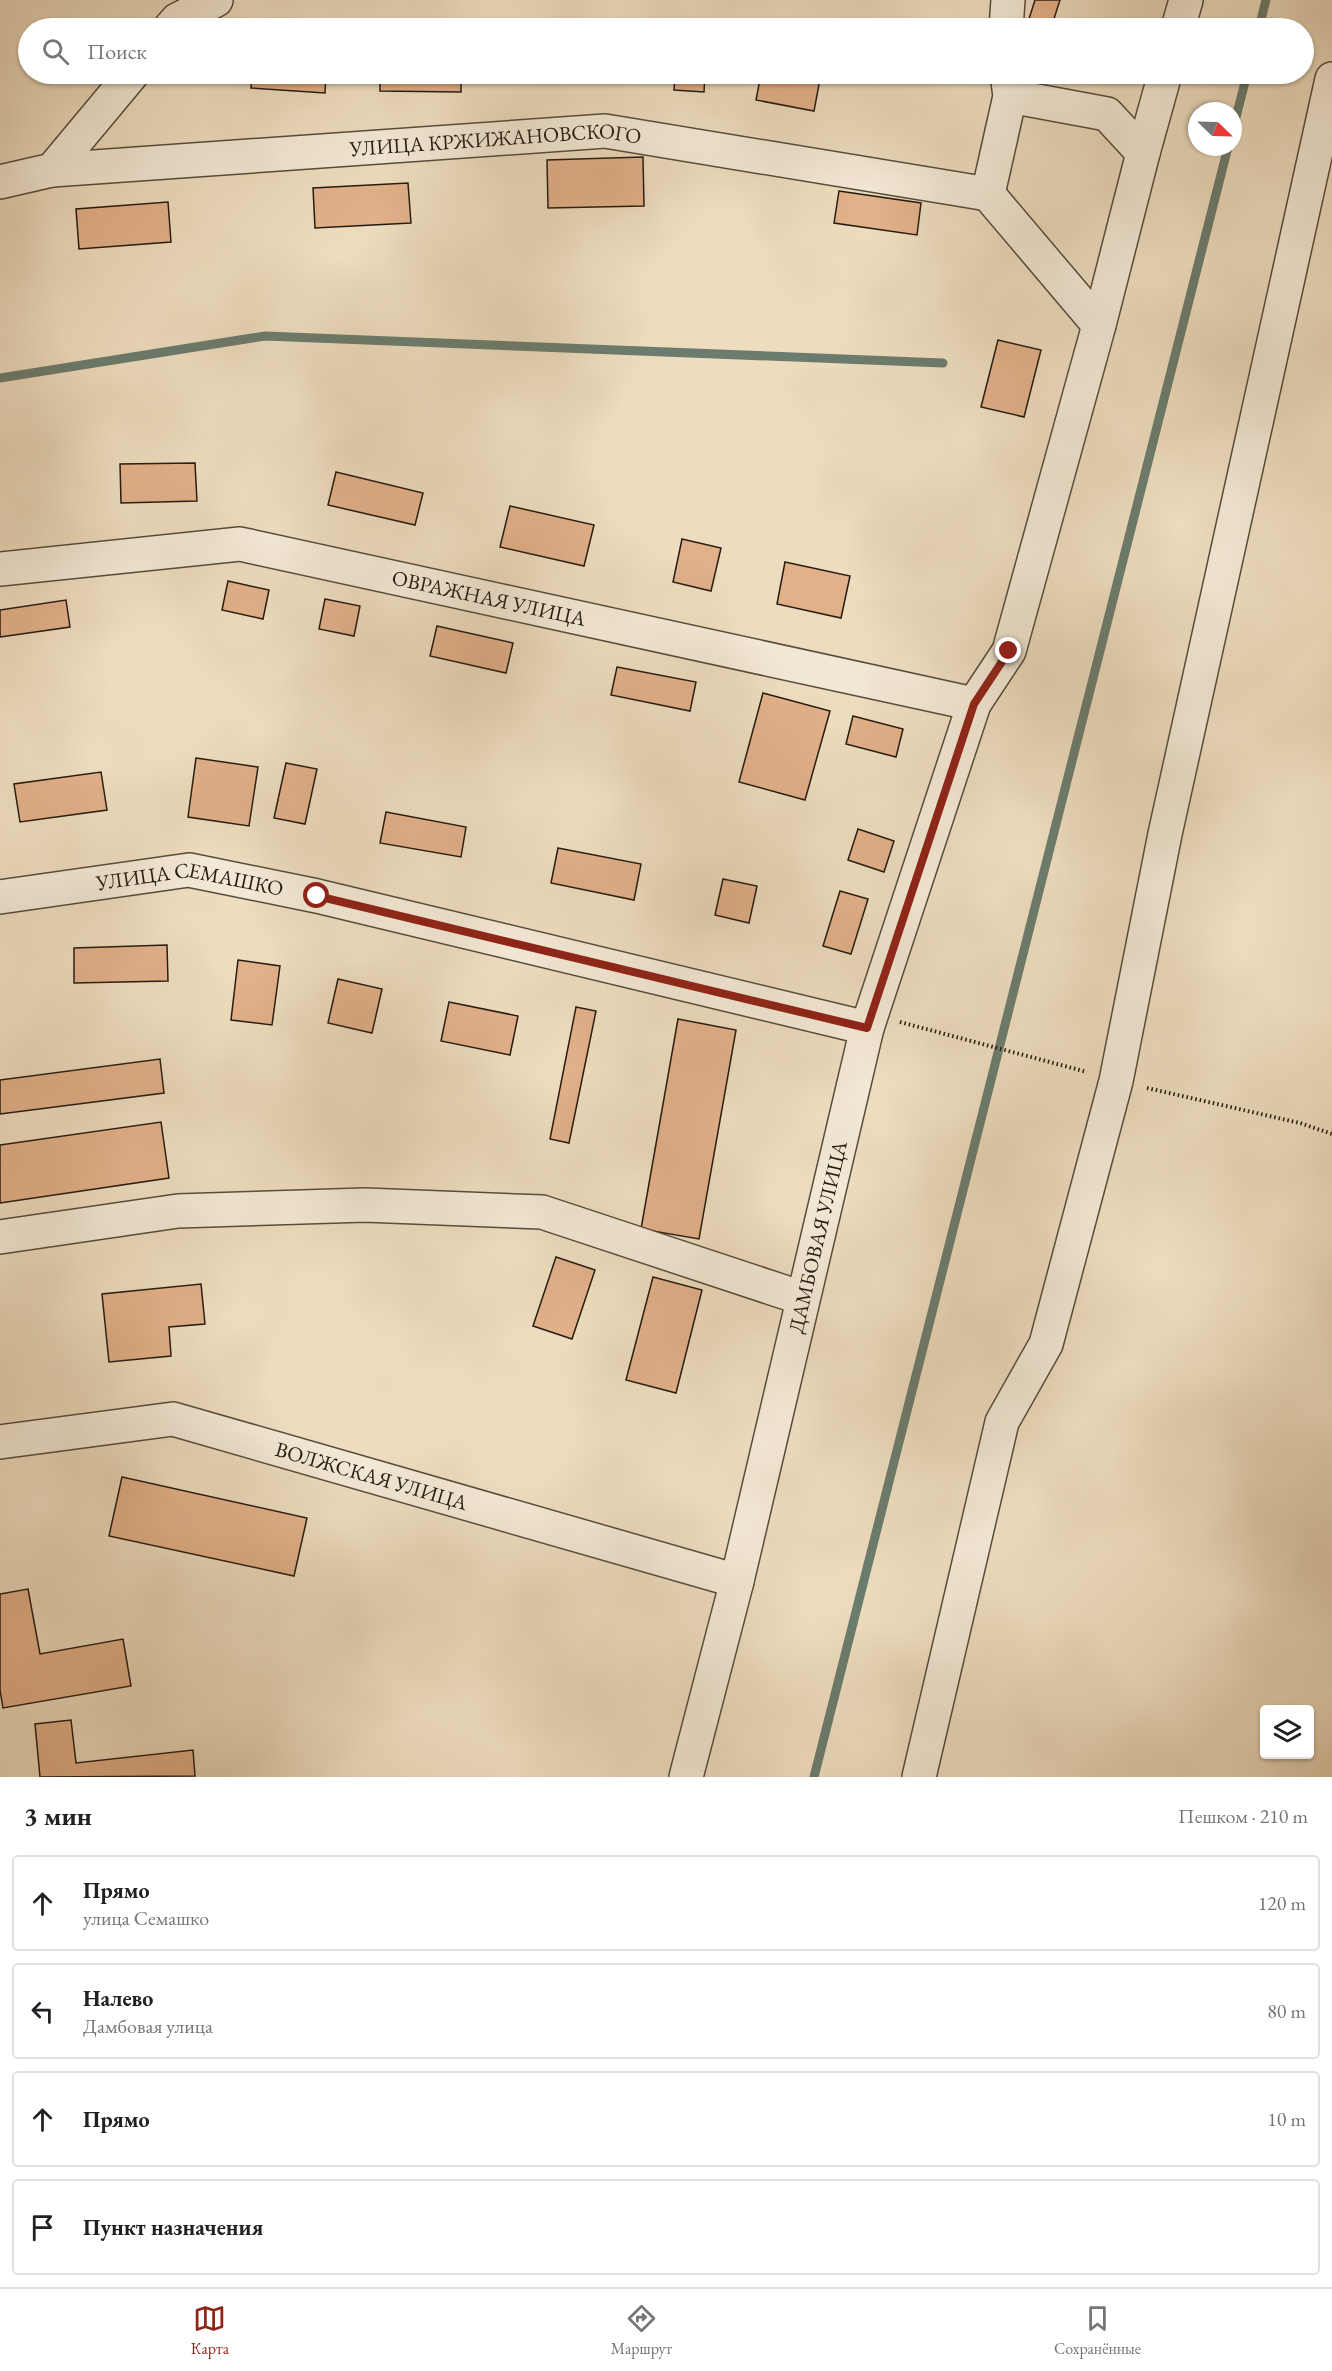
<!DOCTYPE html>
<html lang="ru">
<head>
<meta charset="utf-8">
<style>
	:root { --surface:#fff; --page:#f2f2f2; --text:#202124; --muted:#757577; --line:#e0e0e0; --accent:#8f2418 }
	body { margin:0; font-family:"EB Garamond",serif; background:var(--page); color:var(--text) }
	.controls { position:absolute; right:18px; bottom:18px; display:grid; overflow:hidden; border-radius:6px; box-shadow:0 2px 4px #0004 }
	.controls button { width:54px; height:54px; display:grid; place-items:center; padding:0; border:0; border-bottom:2px solid var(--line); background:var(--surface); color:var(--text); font:30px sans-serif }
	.compass { position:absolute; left:1188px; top:102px; width:54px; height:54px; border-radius:50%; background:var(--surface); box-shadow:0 2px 4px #0004; rotate:113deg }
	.stop { position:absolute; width:18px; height:18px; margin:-14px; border:4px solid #8f2418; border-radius:50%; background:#fff }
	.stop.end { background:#8f2418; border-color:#fff; box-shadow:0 2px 6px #0008 }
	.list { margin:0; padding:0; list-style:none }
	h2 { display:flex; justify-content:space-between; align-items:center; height:78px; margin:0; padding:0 24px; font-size:26px }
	h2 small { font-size:20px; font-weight:400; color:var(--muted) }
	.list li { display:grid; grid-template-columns:39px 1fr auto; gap:18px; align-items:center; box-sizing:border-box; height:96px; margin:0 12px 12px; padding:0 12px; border:2px solid var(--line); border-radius:6px }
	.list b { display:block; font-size:22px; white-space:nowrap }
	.list p { margin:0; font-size:20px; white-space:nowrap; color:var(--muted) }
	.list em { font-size:20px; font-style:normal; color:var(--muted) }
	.icon { flex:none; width:33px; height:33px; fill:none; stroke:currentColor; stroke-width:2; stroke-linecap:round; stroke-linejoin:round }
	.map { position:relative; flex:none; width:1332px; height:1777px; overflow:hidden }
	.search { position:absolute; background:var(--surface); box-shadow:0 2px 4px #0004; left:18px; right:18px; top:18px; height:66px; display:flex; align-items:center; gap:15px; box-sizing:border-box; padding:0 21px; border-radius:33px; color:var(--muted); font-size:22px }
	.sheet { height:510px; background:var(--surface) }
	nav { display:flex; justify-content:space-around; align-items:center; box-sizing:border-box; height:84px; border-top:2px solid var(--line); background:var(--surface); font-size:16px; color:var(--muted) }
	nav a { display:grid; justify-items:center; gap:3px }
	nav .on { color:var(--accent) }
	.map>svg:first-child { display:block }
</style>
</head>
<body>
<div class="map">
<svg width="1332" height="1777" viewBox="0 0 1332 1777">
	<rect width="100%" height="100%" fill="#eddcbe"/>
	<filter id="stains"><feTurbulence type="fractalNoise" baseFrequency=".00333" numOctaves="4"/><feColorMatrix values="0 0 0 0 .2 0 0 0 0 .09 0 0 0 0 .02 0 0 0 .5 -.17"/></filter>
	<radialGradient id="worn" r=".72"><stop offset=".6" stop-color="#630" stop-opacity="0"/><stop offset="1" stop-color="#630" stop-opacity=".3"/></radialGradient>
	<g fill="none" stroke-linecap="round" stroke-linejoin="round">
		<path stroke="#6b7c6e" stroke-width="9" d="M1259,28L1266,0
			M1233,129L1247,74
			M0,378L265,336L943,363
			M814,1777L1228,147"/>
	</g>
	<path fill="#e2b089" stroke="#241c12" stroke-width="1.5" d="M1035,0H1060L1051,28H1038L1027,25Z
		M550,26L580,28H550Z
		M252,74H326L325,93L251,88Z
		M380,74H461V92L380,91Z
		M581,74H615V76Z
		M675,74H705L704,92L674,90Z
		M761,74H821L814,111L756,100Z
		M643,157L644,206L548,208L547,160Z
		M408,183L411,223L315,228L313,188Z
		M839,191L921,203L917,235L834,223Z
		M168,202L171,242L79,249L76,209Z
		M998,340L1041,350L1024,417L981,407Z
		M195,463L197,501L121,503L120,464Z
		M336,472L423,493L415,525L328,505Z
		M510,506L594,525L584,566L500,547Z
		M682,539L721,548L711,591L673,582Z
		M785,562L850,576L841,618L777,604Z
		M228,581L269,590L263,619L222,610Z
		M325,599L360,606L354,636L319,629Z
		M66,600L70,627L0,637V610Z
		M437,626L513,643L506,673L430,656Z
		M617,667L696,682L690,711L611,695Z
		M763,693L830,711L805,800L739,782Z
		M853,716L903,729L896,757L846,744Z
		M196,758L258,767L249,826L188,817Z
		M286,763L317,769L305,824L274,818Z
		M101,772L107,810L20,822L14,784Z
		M386,812L466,827L461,857L380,843Z
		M858,829L894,841L884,872L848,860Z
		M558,848L641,864L634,900L551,883Z
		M723,879L757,886L749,923L715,915Z
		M840,891L868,899L851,954L823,946Z
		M167,945L168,981L74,983V948Z
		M238,960L280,966L272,1025L231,1020Z
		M338,979L382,989L372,1033L328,1023Z
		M449,1002L518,1016L510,1055L441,1041Z
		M576,1007L596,1011L569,1143L550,1139Z
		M678,1019L736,1030L699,1239L641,1229Z
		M160,1059L164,1093L0,1114V1080Z
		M161,1122L169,1178L0,1203V1145Z
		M556,1257L595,1270L572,1339L533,1326Z
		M653,1277L702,1290L676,1393L626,1380Z
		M201,1284L205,1324L169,1327L171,1356L109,1362L102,1294Z
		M122,1477L307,1518L294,1576L109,1536Z
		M28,1589L40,1654L123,1639L131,1686L3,1708L0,1690V1594Z
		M71,1720L76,1763L193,1750L195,1776L40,1777L35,1724Z"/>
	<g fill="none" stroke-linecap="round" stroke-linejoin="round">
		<g stroke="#564c3d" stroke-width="36">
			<g id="minor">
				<path d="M170,28L177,20L216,0"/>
				<path d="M1006,28L1008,0"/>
				<path d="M1178,28L1186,0"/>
				<path d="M1143,153L1165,74"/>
				<path d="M52,170L132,74"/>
				<path id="s1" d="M0,182L52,170L605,131L988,194"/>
				<path d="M988,194L1099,325"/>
				<path d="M988,194L1010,96L1007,74"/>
				<path id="s2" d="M0,569L240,544L974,704"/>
				<path id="s3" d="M0,897L189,870L317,896L867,1028"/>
				<path d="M0,1237L178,1211L365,1205L542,1212L802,1298"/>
				<path id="s4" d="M0,1442L173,1419L737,1581"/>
				<path id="s5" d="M686,1777L737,1581L867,1028L974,704L1009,651L1099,325L1143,153L1107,114L1010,96"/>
				<path d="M919,1777L1002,1422L1046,1344L1116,1081L1165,834L1332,79"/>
			</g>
		</g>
		<path stroke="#241c12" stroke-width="4" stroke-dasharray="1.5 3" stroke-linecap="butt" d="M900,1022L1087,1072
			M1147,1088L1300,1123L1332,1134"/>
		<use href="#minor" stroke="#f3e8d5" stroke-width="33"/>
	</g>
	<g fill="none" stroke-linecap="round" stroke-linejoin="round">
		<path stroke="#8f2418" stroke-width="8" d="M317,896L867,1028L974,704L1009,651"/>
	</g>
	<g text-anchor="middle" stroke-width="6" stroke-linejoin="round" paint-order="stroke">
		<g font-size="21" fill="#241c12" stroke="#f3e8d5">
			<text dy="7" stroke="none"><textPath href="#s1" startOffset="498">УЛИЦА КРЖИЖАНОВСКОГО</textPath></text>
			<text dy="7" stroke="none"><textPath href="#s2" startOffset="496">ОВРАЖНАЯ УЛИЦА</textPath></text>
			<text dy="7" stroke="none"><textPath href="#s3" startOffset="192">УЛИЦА СЕМАШКО</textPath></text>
			<text dy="7" stroke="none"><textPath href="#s5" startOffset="556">ДАМБОВАЯ УЛИЦА</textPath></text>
			<text dy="7" stroke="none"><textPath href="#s4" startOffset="381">ВОЛЖСКАЯ УЛИЦА</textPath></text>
		</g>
	</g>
	<rect width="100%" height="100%" filter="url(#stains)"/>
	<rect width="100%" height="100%" fill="url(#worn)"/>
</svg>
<div class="controls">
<button><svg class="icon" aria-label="layers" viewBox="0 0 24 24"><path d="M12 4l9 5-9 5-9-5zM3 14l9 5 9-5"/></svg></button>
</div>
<svg class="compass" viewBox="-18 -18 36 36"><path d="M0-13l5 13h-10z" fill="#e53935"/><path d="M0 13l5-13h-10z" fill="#757577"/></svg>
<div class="stop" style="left:317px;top:896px"></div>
<div class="stop end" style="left:1009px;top:651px"></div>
<div class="search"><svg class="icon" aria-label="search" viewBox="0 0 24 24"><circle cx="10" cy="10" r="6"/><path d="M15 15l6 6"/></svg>Поиск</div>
</div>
<section class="sheet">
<h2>3 мин<small>Пешком · 210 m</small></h2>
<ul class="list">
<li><svg class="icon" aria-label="ahead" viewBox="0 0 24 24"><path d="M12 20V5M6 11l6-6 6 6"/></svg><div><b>Прямо</b><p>улица Семашко</p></div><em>120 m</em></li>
<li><svg class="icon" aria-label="left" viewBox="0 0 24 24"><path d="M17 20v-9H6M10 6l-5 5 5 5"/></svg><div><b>Налево</b><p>Дамбовая улица</p></div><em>80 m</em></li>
<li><svg class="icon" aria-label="ahead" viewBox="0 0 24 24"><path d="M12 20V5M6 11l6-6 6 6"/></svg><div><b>Прямо</b></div><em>10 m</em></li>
<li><svg class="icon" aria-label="arrive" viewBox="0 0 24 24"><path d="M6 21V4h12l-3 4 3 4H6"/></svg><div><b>Пункт назначения</b></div></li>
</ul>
</section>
<nav>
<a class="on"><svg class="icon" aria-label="map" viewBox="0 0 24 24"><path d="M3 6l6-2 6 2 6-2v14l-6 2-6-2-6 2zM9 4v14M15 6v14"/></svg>Карта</a>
<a><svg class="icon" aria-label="directions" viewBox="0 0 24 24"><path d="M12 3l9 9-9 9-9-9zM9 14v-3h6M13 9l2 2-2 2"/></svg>Маршрут</a>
<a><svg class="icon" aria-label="saved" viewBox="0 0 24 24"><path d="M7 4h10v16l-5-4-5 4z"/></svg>Сохранённые</a>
</nav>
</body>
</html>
